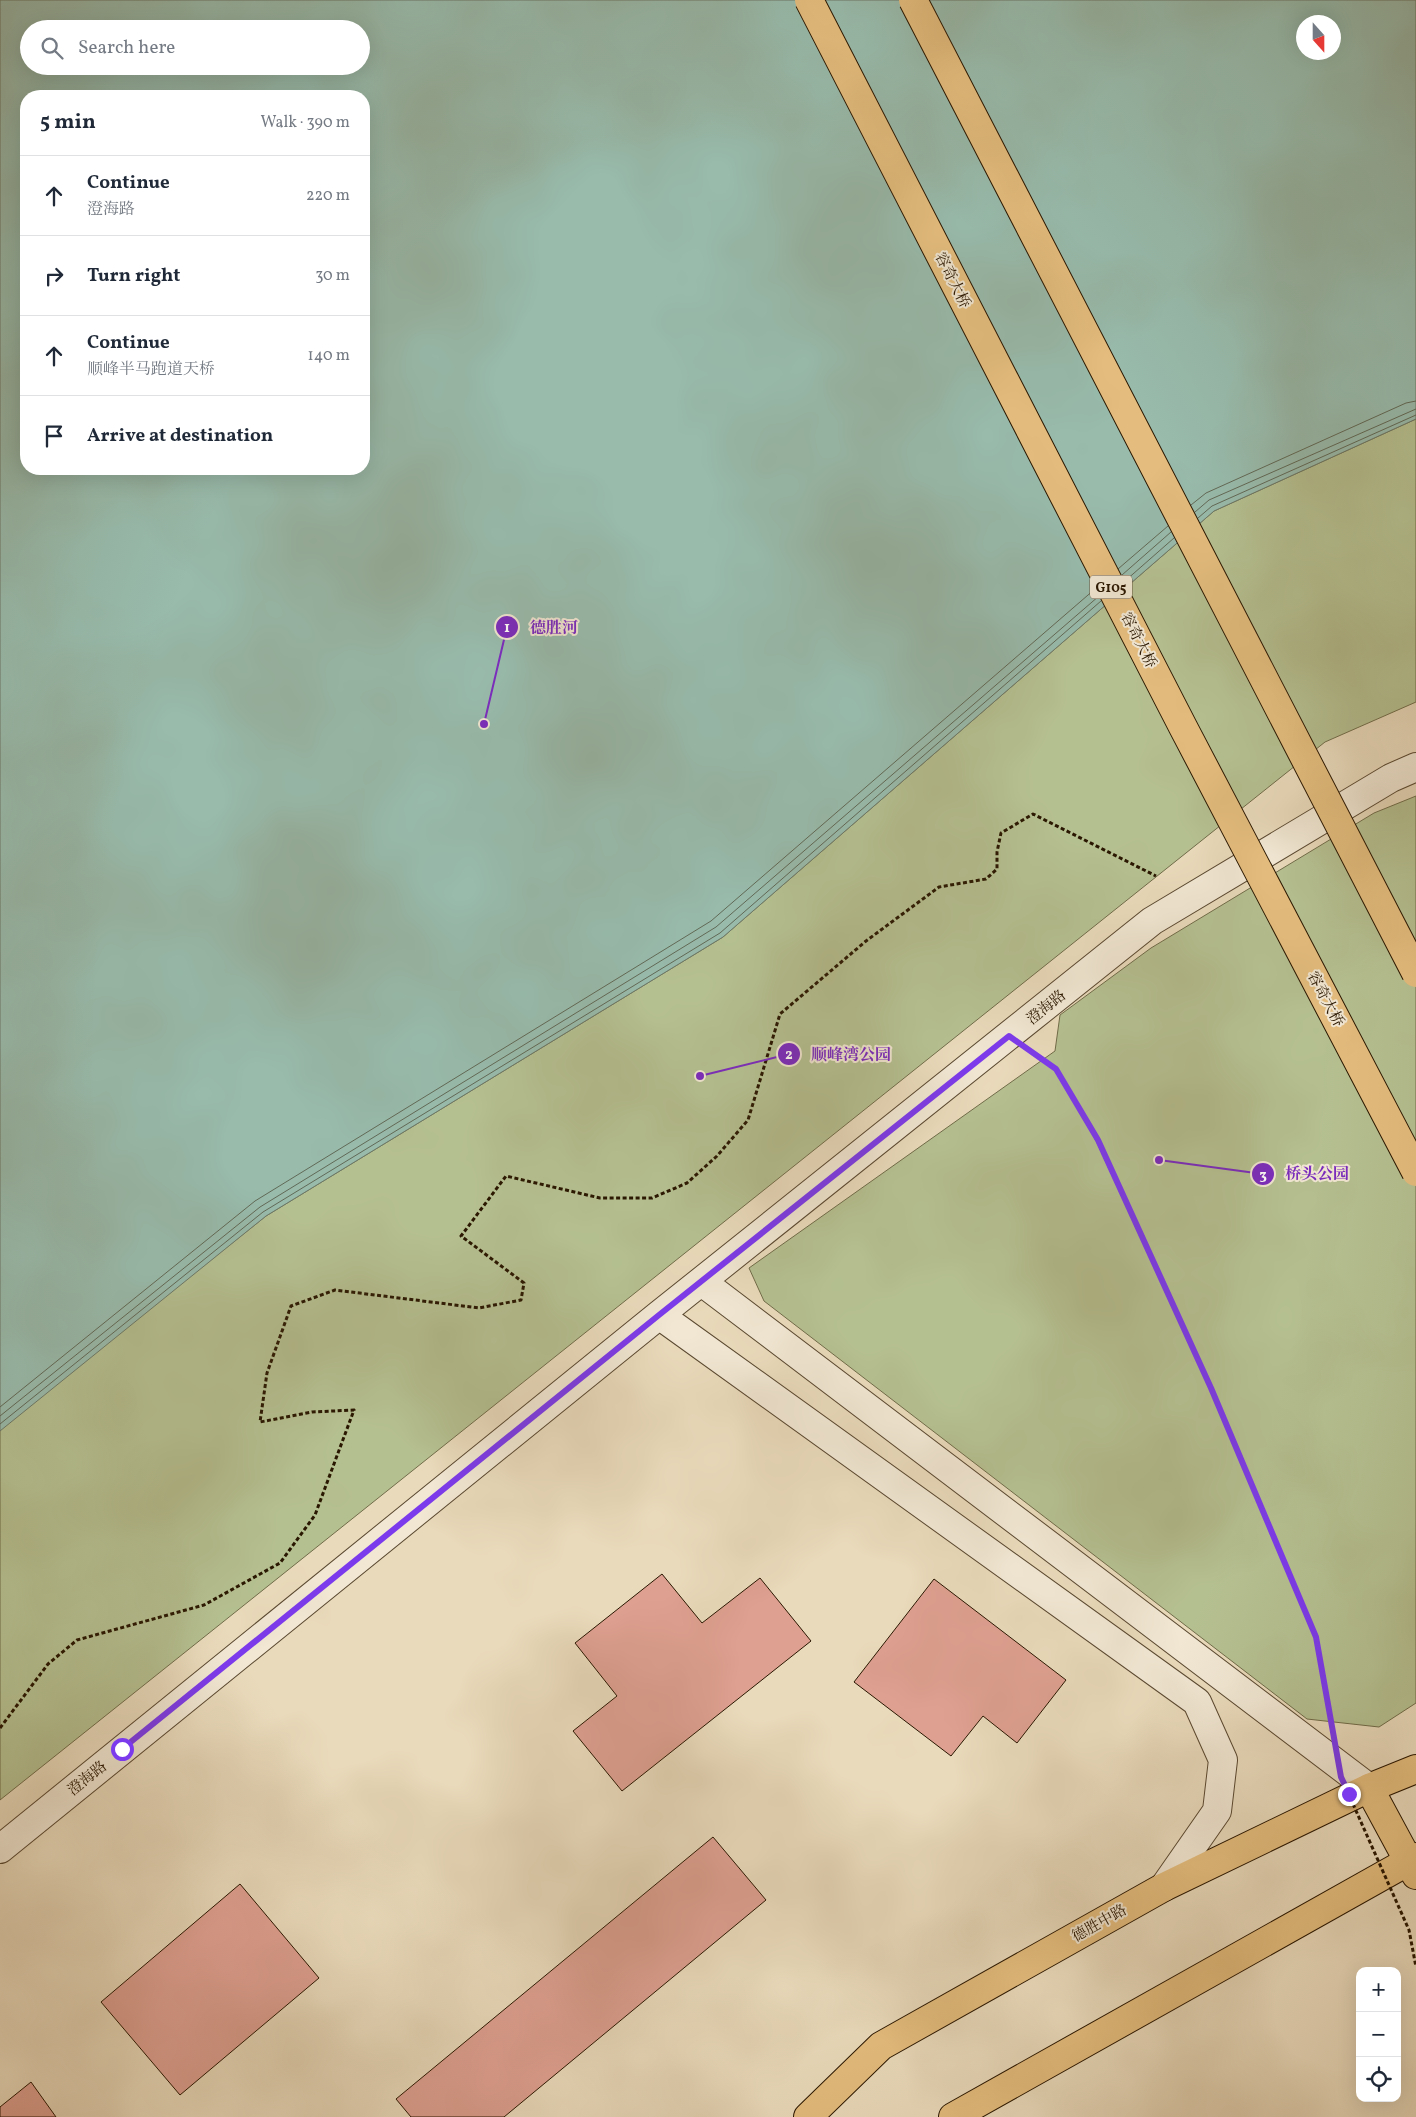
<!DOCTYPE html>
<html lang="en">
<head>
<meta charset="utf-8">
<style>
	:root { --surface:#fff; --page:#f6f6f7; --text:#1f2937; --muted:#747a83; --line:#e0e1e3 }
	body { margin:0; font-family:Vollkorn,"Noto Serif SC",serif; background:var(--page); color:var(--text) }
	.controls { position:absolute; right:15px; bottom:15px; display:grid; overflow:hidden; border-radius:10px; box-shadow:0 5px 20px #0002 }
	.controls button { width:45px; height:45px; display:grid; place-items:center; padding:0; border:0; border-bottom:1px solid var(--line); background:var(--surface); color:var(--text); font:25px sans-serif }
	.compass { position:absolute; left:1296px; top:15px; width:45px; height:45px; border-radius:50%; background:var(--surface); box-shadow:0 5px 20px #0002; rotate:159deg }
	.stop { position:absolute; width:15px; height:15px; margin:-11px; border:4px solid #7c3aed; border-radius:50%; background:#fff }
	.stop.end { background:#7c3aed; border-color:#fff; box-shadow:0 1px 5px #0008 }
	.list { margin:0; padding:0; list-style:none }
	h2 { display:flex; justify-content:space-between; align-items:center; height:65px; margin:0; padding:0 20px; font-size:21px }
	h2 small { font-size:16px; font-weight:400; color:var(--muted) }
	.list li { display:grid; grid-template-columns:32px 1fr auto; gap:15px; align-items:center; box-sizing:border-box; height:80px; padding:0 20px; border-top:1px solid var(--line) }
	.list b { display:block; font-size:19px; white-space:nowrap }
	.list p { margin:0; font-size:16px; white-space:nowrap; color:var(--muted) }
	.list em { font-size:16px; font-style:normal; color:var(--muted) }
	.icon { flex:none; width:28px; height:28px; fill:none; stroke:currentColor; stroke-width:2; stroke-linecap:round; stroke-linejoin:round }
	.map { position:relative; flex:none; width:1416px; height:2117px; overflow:hidden }
	.search { position:absolute; background:var(--surface); box-shadow:0 5px 20px #0002; left:20px; top:20px; width:350px; height:55px; display:flex; align-items:center; gap:12px; box-sizing:border-box; padding:0 18px; border-radius:28px; color:var(--muted); font-size:19px }
	.panel { position:absolute; background:var(--surface); box-shadow:0 5px 20px #0002; left:20px; top:90px; width:350px; height:385px; border-radius:20px }
	.map>svg:first-child { display:block }
</style>
</head>
<body>
<div class="map">
<svg width="1416" height="2117" viewBox="0 0 1416 2117">
	<rect width="100%" height="100%" fill="#e9dabb"/>
	<filter id="stains"><feTurbulence type="fractalNoise" baseFrequency=".004" numOctaves="4"/><feColorMatrix values="0 0 0 0 .2 0 0 0 0 .09 0 0 0 0 .02 0 0 0 .5 -.17"/></filter>
	<radialGradient id="worn" r=".72"><stop offset=".6" stop-color="#630" stop-opacity="0"/><stop offset="1" stop-color="#630" stop-opacity=".3"/></radialGradient>
	<path fill="#b5c091" stroke="#706c49" d="M1416,419V702L1325,742L0,1800V1428L266,1216L723,937L1214,511Z
		M1416,796V1703L1379,1727L1307,1719L764,1301L749,1268L1055,1051L1060,1015L1151,948L1374,813Z"/>
	<path fill="#98bbac" stroke="#6c7968" fill-rule="evenodd" d="M0,0H1416V419L1214,511L723,937L266,1216L0,1431ZM1304,22H1334V52H1304ZM29,29H361V66H29ZM26,96H364V469H26Z"/>
	<g fill="none" stroke-linecap="round" stroke-linejoin="round">
		<path stroke="#616956" stroke-width="1" d="M1191,505L1206,493L1406,403L1416,401
			M1195,512L1209,500L1416,409
			M1198,518L1212,506L1416,415
			M1118,569L1168,526
			M1122,575L1171,532
			M1125,581L1174,538
			M0,1407L255,1201L711,921L1095,589
			M0,1416L260,1207L716,927L1099,596
			M0,1424L263,1212L720,933L1101,601"/>
	</g>
	<path fill="#dea091" stroke="#2a1701" d="M662,1574L702,1623L760,1578L811,1641L622,1791L573,1731L617,1696L575,1643Z
		M934,1579L1066,1680L1017,1743L983,1716L951,1756L854,1682Z
		M713,1837L766,1900L504,2117H411L396,2099Z
		M240,1884L319,1978L180,2095L101,2002Z
		M31,2082L56,2117H0V2107Z"/>
	<g fill="none" stroke-linecap="round" stroke-linejoin="round">
		<g stroke="#5a4830" stroke-width="30">
			<path id="minor" d="M702,1282L1369,1788
				M659,1315L1197,1702L1223,1760L1217,1811L1164,1887
				M0,1849L659,1315L1152,921L1391,778L1416,767"/>
		</g>
		<g stroke="#2a1701" stroke-width="30">
			<path id="major" d="M808,2117L881,2046L1164,1887L1369,1788L1416,1769
				M953,2117L1416,1857"/>
		</g>
		<g stroke="#2a1701" stroke-width="30">
			<path id="highway" d="M1369,1788L1416,1875"/>
		</g>
		<path stroke="#2a1701" stroke-width="3" stroke-dasharray="4 2.5" stroke-linecap="butt" d="M1036,1055L1056,1069L1097,1140
			M0,1728L48,1664L77,1640L204,1605L280,1563L315,1515L354,1410L312,1412L260,1422L267,1373L291,1306L335,1290L479,1308L521,1300L524,1283L461,1236L506,1176L600,1198H652L687,1183L717,1156L748,1120L780,1014L866,941L939,887L986,879L997,869V852L1001,833L1033,814L1156,876"/>
		<use href="#minor" stroke="#f1e7d3" stroke-width="28"/>
		<use href="#major" stroke="#e4bd7e" stroke-width="28"/>
		<use href="#highway" stroke="#e4bd7e" stroke-width="28"/>
		<g stroke="#2a1701" stroke-width="30" stroke-linecap="butt">
			<path id="highway-bridge" d="M809,0L1183,727L1416,1172
				M913,0L1416,973"/>
		</g>
		<path stroke="#2a1701" stroke-width="3" stroke-dasharray="4 2.5" stroke-linecap="butt" d="M1097,1140L1211,1388L1316,1637L1341,1777L1409,1930L1416,1967"/>
		<use href="#highway-bridge" stroke="#e4bd7e" stroke-width="28"/>
	</g>
	<g fill="none" stroke-linecap="round" stroke-linejoin="round">
		<path stroke="#7c3aed" stroke-width="6" d="M122,1749L659,1315L1009,1036L1056,1069L1098,1140L1211,1388L1316,1637L1341,1777L1349,1794"/>
	</g>
	<g text-anchor="middle" stroke-width="4" stroke-linejoin="round" paint-order="stroke">
		<rect fill="#f1e7d3" stroke="#665540" stroke-width="1" x="1090" y="575.5" width="42" height="23" rx="4"/>
		<g font-size="14" font-weight="bold" fill="#2a1701">
			<text x="1111" y="592">G105</text>
		</g>
		<g font-size="15" fill="#2a1701" stroke="#f1e7d3">
			<text transform="translate(953 280) rotate(63)" y="5">容奇大桥</text>
			<text transform="translate(1139 640) rotate(63)" y="5">容奇大桥</text>
			<text transform="translate(1326 999) rotate(62)" y="5">容奇大桥</text>
			<text transform="translate(1046 1007) rotate(-39)" y="5">澄海路</text>
			<text transform="translate(87 1778) rotate(-39)" y="5">澄海路</text>
			<text transform="translate(1099 1923) rotate(-29)" y="5">德胜中路</text>
		</g>
	</g>
	<path fill="none" stroke="#7b2cbf" stroke-width="2" d="M484 724L507 627M700 1076L789 1054M1159 1160L1263 1174"/>
	<g fill="#7b2cbf" stroke="#f1e7d3" stroke-width="2">
		<circle cx="484" cy="724" r="5"/>
		<circle cx="700" cy="1076" r="5"/>
		<circle cx="1159" cy="1160" r="5"/>
		<circle cx="507" cy="627" r="12"/>
		<circle cx="789" cy="1054" r="12"/>
		<circle cx="1263" cy="1174" r="12"/>
	</g>
	<g font-size="15" text-anchor="middle" font-weight="bold" fill="#fff">
		<text x="507" y="632">1</text>
		<text x="789" y="1059">2</text>
		<text x="1263" y="1179">3</text>
	</g>
	<g font-size="16" text-anchor="middle" font-weight="bold" fill="#7b2cbf" stroke="#f1e7d3" stroke-width="4" stroke-linejoin="round" paint-order="stroke">
		<text x="554" y="633">德胜河</text>
		<text x="851" y="1060">顺峰湾公园</text>
		<text x="1317" y="1179">桥头公园</text>
	</g>
	<rect width="100%" height="100%" filter="url(#stains)"/>
	<rect width="100%" height="100%" fill="url(#worn)"/>
</svg>
<div class="controls">
<button>+</button>
<button>−</button>
<button><svg class="icon" aria-label="locate" viewBox="0 0 24 24"><circle cx="12" cy="12" r="6"/><path d="M12 2v4M12 18v4M2 12h4M18 12h4"/></svg></button>
</div>
<svg class="compass" viewBox="-18 -18 36 36"><path d="M0-13l5 13h-10z" fill="#e53935"/><path d="M0 13l5-13h-10z" fill="#747a83"/></svg>
<div class="stop" style="left:122px;top:1749px"></div>
<div class="stop end" style="left:1349px;top:1794px"></div>
<div class="search"><svg class="icon" aria-label="search" viewBox="0 0 24 24"><circle cx="10" cy="10" r="6"/><path d="M15 15l6 6"/></svg>Search here</div>
<section class="panel">
<h2>5 min<small>Walk · 390 m</small></h2>
<ul class="list">
<li><svg class="icon" aria-label="ahead" viewBox="0 0 24 24"><path d="M12 20V5M6 11l6-6 6 6"/></svg><div><b>Continue</b><p>澄海路</p></div><em>220 m</em></li>
<li><svg class="icon" aria-label="right" viewBox="0 0 24 24"><path d="M7 20v-9h11M14 6l5 5-5 5"/></svg><div><b>Turn right</b></div><em>30 m</em></li>
<li><svg class="icon" aria-label="ahead" viewBox="0 0 24 24"><path d="M12 20V5M6 11l6-6 6 6"/></svg><div><b>Continue</b><p>顺峰半马跑道天桥</p></div><em>140 m</em></li>
<li><svg class="icon" aria-label="arrive" viewBox="0 0 24 24"><path d="M6 21V4h12l-3 4 3 4H6"/></svg><div><b>Arrive at destination</b></div></li>
</ul>
</section>
</div>
</body>
</html>
